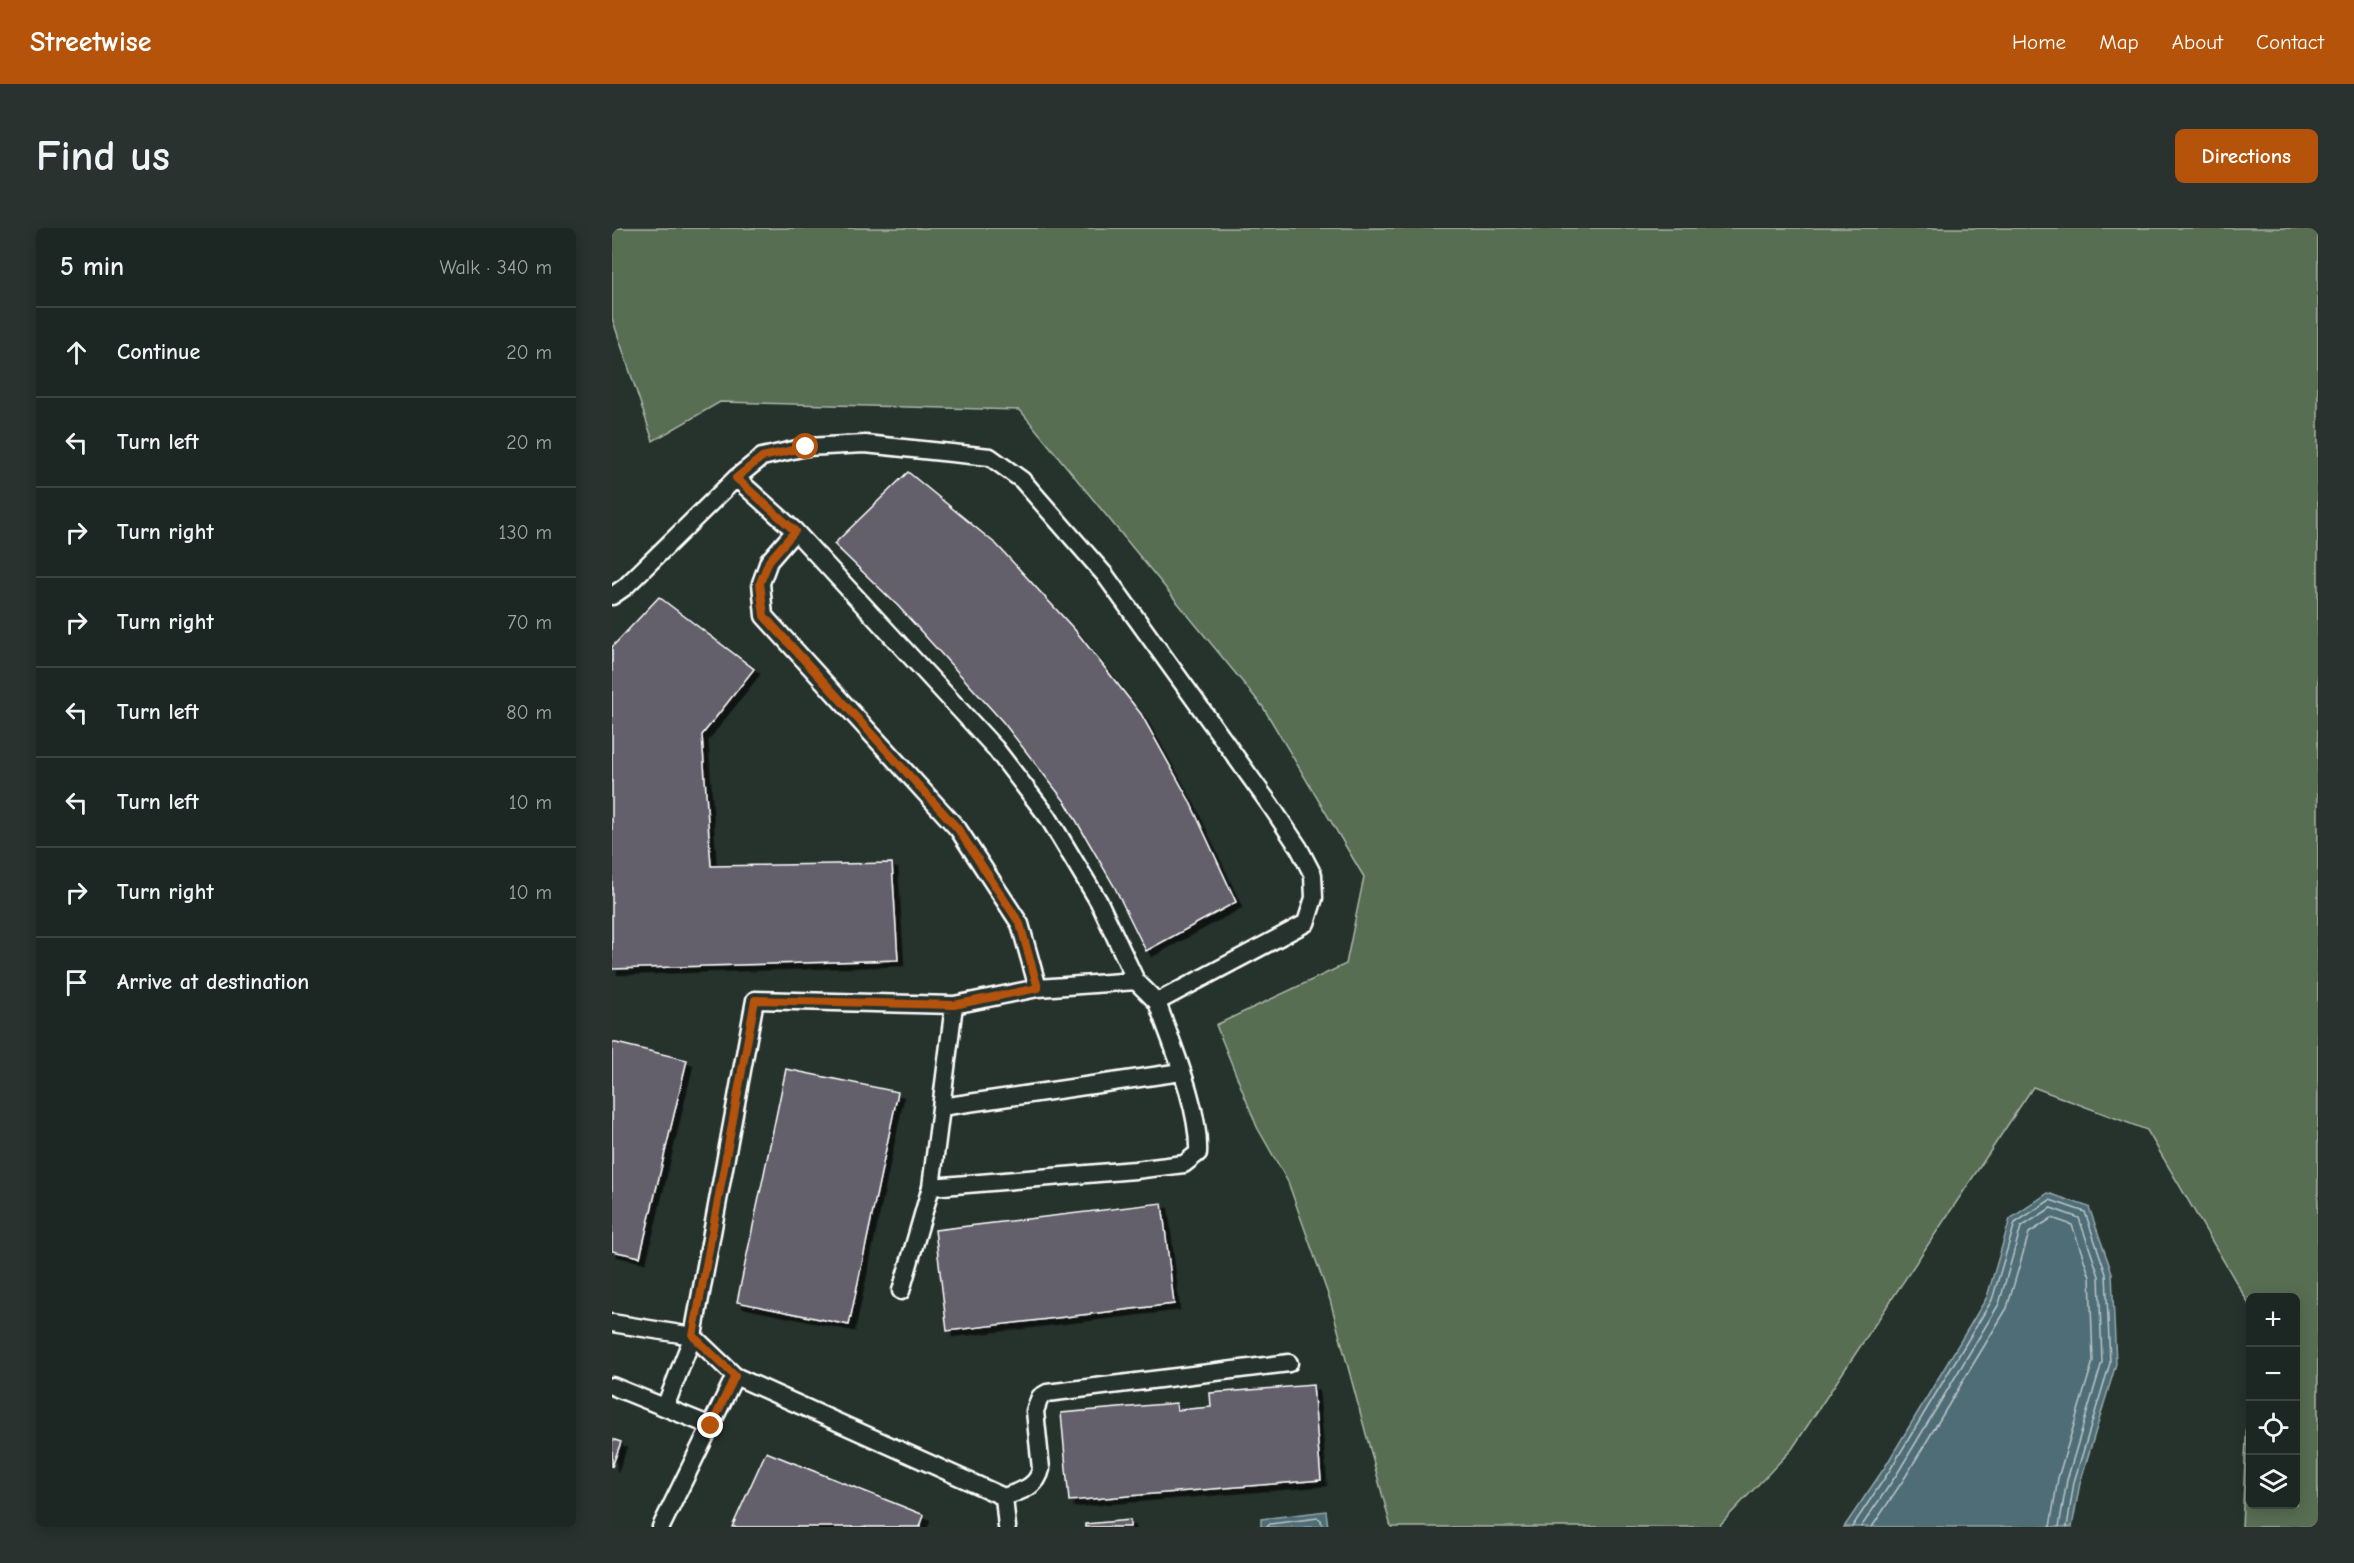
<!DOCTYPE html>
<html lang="en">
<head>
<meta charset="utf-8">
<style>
	:root { --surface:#1c2622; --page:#29322f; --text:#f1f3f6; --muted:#a0a5a5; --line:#3a4340; --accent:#b45309 }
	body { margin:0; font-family:"Comic Neue",sans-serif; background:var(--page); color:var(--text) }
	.controls { position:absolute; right:18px; bottom:18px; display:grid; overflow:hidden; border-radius:9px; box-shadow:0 3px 15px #0003 }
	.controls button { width:54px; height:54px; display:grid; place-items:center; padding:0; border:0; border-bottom:2px solid var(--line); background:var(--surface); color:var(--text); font:30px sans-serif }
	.stop { position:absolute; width:18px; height:18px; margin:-14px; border:4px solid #b45309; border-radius:50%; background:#fff }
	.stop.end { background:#b45309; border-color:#fff; box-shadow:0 2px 6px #0008 }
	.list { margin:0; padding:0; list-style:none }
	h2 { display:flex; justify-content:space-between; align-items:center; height:78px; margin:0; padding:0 24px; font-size:26px }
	h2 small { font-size:20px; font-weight:400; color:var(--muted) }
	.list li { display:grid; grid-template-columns:39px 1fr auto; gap:18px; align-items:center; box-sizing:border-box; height:90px; padding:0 24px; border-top:2px solid var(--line) }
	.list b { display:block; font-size:22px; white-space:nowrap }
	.list em { font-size:20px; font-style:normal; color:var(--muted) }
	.icon { flex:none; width:33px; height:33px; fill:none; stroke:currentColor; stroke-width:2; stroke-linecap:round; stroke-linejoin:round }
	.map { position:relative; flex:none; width:1706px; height:1299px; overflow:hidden; border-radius:9px }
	header { display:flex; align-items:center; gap:36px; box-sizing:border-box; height:84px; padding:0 30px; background:var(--accent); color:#fff }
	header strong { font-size:28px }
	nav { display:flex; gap:33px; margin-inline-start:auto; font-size:21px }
	.intro { display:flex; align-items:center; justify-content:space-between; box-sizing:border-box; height:144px; padding:0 36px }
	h1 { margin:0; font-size:42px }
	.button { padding:15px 27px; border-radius:9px; background:var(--accent); color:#fff; font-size:21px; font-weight:700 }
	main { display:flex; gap:36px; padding:0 36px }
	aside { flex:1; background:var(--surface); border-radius:9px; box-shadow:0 3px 15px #0003 }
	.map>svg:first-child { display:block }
</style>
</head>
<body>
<header>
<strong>Streetwise</strong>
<nav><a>Home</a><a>Map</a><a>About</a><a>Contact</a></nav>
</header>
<div class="intro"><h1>Find us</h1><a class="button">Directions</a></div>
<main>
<aside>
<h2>5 min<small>Walk · 340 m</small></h2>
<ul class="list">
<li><svg class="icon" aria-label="ahead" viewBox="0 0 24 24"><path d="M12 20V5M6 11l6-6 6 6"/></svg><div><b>Continue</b></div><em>20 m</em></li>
<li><svg class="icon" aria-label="left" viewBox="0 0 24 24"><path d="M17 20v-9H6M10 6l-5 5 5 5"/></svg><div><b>Turn left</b></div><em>20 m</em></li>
<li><svg class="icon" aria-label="right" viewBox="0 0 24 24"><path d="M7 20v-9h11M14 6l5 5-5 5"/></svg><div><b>Turn right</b></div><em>130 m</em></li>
<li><svg class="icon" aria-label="right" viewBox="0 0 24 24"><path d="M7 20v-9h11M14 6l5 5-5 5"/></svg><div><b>Turn right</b></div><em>70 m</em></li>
<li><svg class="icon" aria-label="left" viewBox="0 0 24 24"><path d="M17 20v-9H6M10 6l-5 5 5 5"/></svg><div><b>Turn left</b></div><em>80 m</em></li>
<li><svg class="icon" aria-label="left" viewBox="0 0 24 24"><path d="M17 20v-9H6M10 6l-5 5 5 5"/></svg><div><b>Turn left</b></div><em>10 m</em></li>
<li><svg class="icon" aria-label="right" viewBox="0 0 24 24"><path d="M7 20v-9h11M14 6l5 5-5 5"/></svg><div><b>Turn right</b></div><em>10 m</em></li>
<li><svg class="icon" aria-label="arrive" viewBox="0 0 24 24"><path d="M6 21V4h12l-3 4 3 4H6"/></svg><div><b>Arrive at destination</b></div></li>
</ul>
</aside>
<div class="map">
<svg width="1706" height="1299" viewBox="0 0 1706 1299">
	<defs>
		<filter id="shadow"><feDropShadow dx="5.5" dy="5.5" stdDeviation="0" flood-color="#0009"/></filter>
	</defs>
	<rect width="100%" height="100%" fill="#26332d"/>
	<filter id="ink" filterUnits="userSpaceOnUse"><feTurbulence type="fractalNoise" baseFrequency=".0167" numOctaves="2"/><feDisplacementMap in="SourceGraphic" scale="12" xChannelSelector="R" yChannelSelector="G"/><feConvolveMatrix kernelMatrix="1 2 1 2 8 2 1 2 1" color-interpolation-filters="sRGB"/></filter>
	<g filter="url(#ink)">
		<path fill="#586e53" stroke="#acb6a9" stroke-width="1.5" d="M0,0H1706V1299H1630L1638,1122V1276H1684V1070H1638V1078L1535,902L1421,859L1180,1221L1106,1299H779L718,1072L676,954L645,899L604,797L734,736L752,649L651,479L408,182L108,174L41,213L0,90Z"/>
		<path fill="#506d76" stroke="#96a7ad" stroke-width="1.5" d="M1436,965L1477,979L1500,1045L1504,1136L1468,1255L1460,1299H1232L1273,1239L1375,1069L1398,991Z
			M714,1283L716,1299H643L649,1298V1291Z"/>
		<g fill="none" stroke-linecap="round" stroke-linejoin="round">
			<path stroke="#b9c5c8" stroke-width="1.5" d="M655,1299L658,1296L706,1290L709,1292L710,1299
				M1240,1299L1278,1242L1380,1072L1403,995L1438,972L1473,984L1494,1046L1498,1135L1462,1254L1455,1299
				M1249,1299L1285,1246L1387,1076L1409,999L1439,980L1467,990L1487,1048L1490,1134L1455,1252L1447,1299
				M1260,1299L1292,1251L1395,1080L1417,1005L1440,990L1460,997L1478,1049L1481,1133L1446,1250L1438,1299"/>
		</g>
		<path fill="#64616c" stroke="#fff" stroke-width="1.5" filter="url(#shadow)" d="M296,244L385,317L463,402L529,486L577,572L624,674L534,723L502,658L454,575L391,494L286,378L222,316Z
			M47,369L142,441L90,507L99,638L280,635L286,732L0,741V419Z
			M0,814L75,832L28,1029L0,1023Z
			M174,841L286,864L237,1097L125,1074Z
			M550,975L562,1076L335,1103L323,1002Z
			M701,1157L709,1252L457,1273L449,1185L564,1175L565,1182L599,1179L598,1165Z
			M0,1211L9,1214L0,1239Z
			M154,1224L312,1287L308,1299H120Z
			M518,1292V1299H473V1296Z"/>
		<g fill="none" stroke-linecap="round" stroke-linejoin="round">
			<g stroke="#fff" stroke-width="21">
				<path id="lane" d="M183,303L157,333L149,355L152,388L346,601L408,696L426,760L524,753
					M0,368L13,359L124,250L150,229L194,219L253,216L378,229L410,252L493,347L659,578L687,620L701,647L702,670L694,695L545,774L524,753L487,674L436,589L383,520L183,303L124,250
					M329,879L569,844
					M319,959L342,777L426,760
					M289,1063L319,959L523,942L572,936L586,925C588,880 560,817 545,774
					M0,1095L81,1108L123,1148
					M0,1158L99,1198
					M53,1179L81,1108L143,772L342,777
					M392,1269L395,1299
					M49,1299L123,1148L392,1269C408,1263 425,1260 429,1241L423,1183L428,1169L435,1165L677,1135"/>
			</g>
			<use href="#lane" stroke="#26332d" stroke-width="16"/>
		</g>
	</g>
	<g fill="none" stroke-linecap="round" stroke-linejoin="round" filter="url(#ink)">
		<path stroke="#b45309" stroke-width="8" d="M99,1198L123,1148L81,1108L143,772L342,777L426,760L408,696L346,601L152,388L148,355L157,333L183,303L124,250L150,229L194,219"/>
	</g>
</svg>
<div class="controls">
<button>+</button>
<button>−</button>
<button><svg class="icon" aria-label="locate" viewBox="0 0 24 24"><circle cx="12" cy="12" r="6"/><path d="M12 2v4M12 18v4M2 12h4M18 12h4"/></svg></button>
<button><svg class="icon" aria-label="layers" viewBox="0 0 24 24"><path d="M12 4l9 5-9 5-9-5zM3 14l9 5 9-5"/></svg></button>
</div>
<div class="stop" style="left:194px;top:219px"></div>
<div class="stop end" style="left:99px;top:1198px"></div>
</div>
</main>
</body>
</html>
